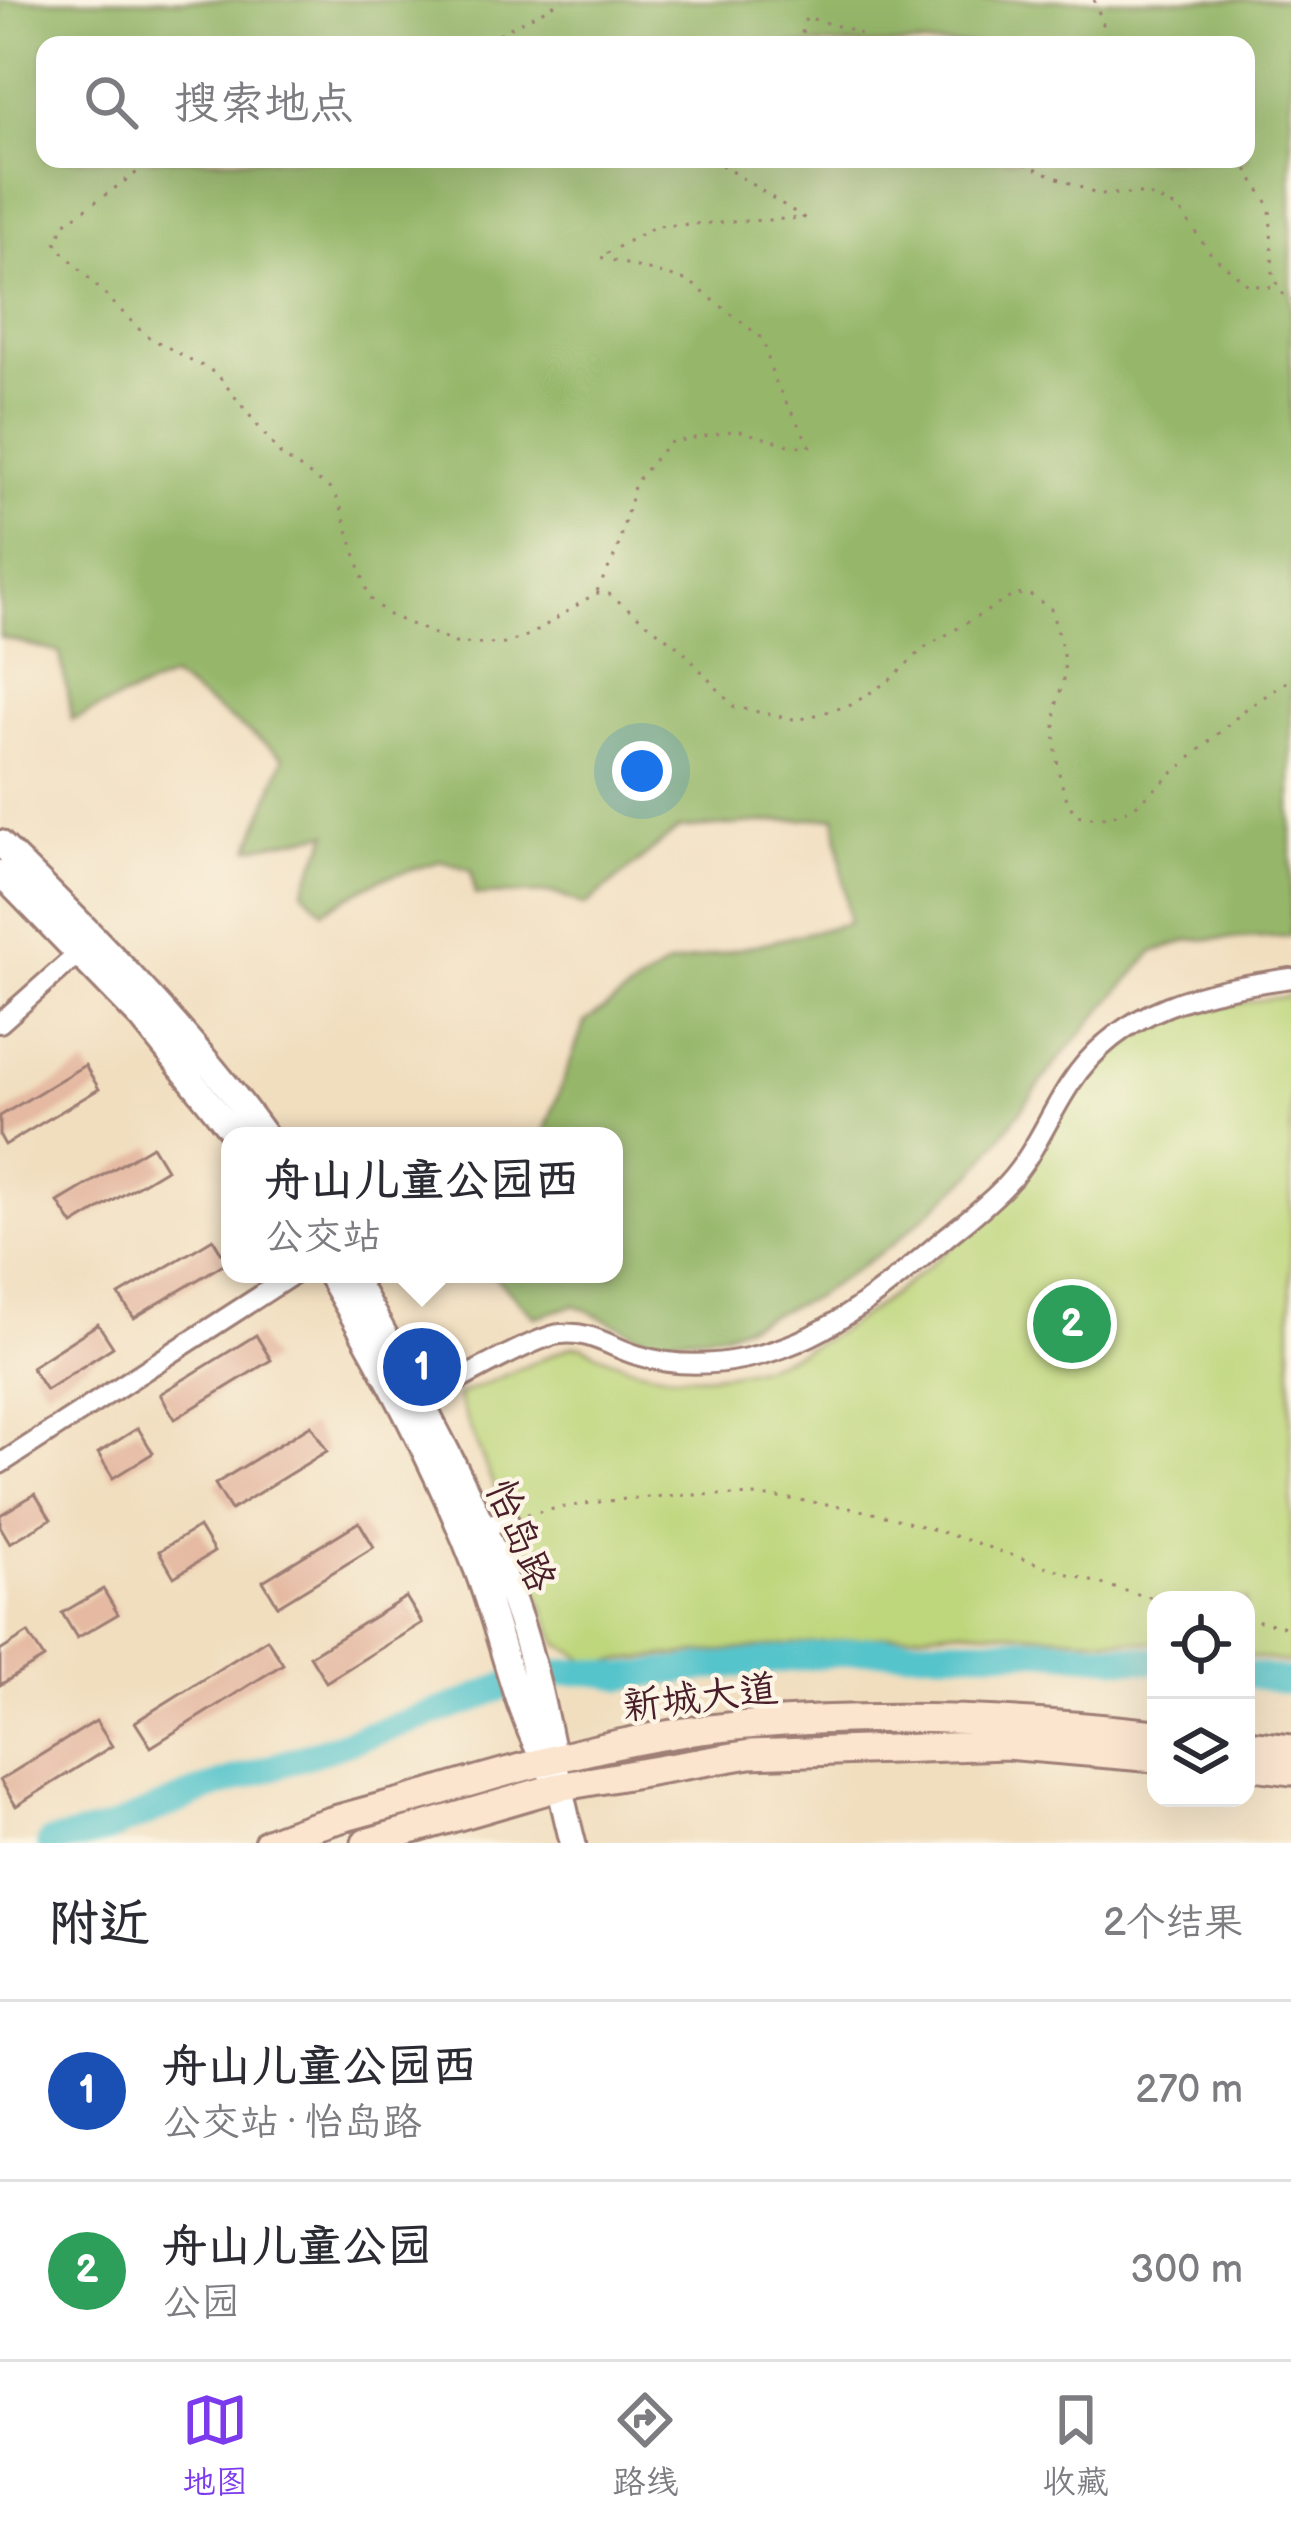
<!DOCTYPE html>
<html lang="zh">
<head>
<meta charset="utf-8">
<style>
	:root { --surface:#fff; --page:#f2f2f3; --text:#2b2b33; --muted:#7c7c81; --line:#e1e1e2; --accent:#7c3aed }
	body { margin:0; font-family:"Balsamiq Sans","LXGW WenKai TC",sans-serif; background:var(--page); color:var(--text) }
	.controls { position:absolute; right:36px; bottom:36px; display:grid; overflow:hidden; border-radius:24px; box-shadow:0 12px 48px #0002 }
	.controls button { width:108px; height:108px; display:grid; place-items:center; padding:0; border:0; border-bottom:3px solid var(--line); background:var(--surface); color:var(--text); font:60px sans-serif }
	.you { position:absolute; left:642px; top:771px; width:42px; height:42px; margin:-30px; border:9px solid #fff; border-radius:50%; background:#1a73e8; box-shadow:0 0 0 18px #1a73e833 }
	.badge { display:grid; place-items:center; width:78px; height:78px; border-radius:50%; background:var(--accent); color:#fff; font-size:39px; font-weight:700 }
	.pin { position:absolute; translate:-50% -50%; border:6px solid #fff; box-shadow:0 3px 12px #0006 }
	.popup { position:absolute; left:221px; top:1127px; width:402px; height:156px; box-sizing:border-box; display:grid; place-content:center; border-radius:24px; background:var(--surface); filter:drop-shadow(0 3px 9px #0005); font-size:39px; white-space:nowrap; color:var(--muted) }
	.popup b { font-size:45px; color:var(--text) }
	.popup::after { content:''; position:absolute; left:50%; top:100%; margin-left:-24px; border:24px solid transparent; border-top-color:var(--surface) }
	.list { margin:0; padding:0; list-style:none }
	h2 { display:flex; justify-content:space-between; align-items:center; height:156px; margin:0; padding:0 48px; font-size:51px }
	h2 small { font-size:39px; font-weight:400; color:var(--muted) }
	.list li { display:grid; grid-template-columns:78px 1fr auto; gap:36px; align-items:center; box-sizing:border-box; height:180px; padding:0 48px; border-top:3px solid var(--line) }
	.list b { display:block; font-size:45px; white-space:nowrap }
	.list p { margin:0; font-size:39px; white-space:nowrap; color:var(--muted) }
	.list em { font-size:39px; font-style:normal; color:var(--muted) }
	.icon { flex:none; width:66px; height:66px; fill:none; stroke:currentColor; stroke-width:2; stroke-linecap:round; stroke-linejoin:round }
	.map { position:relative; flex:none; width:1291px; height:1843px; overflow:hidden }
	.search { position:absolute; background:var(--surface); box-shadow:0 12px 48px #0002; left:36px; right:36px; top:36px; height:132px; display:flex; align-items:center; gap:30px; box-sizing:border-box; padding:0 42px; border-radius:24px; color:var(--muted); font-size:45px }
	.sheet { height:516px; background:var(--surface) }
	nav { display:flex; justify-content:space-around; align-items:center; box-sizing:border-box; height:168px; border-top:3px solid var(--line); background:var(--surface); font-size:33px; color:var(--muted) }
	nav a { display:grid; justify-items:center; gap:6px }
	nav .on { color:var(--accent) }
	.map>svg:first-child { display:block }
</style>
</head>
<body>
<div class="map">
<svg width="1291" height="1843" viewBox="0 0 1291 1843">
	<rect width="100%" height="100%" fill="#fcf5e5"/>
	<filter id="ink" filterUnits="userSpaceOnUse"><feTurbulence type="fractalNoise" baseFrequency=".00833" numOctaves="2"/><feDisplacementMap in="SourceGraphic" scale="24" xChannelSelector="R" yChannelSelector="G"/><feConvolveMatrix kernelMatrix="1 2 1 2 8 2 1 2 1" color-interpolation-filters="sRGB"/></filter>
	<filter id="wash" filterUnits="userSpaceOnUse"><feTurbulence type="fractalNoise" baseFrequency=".004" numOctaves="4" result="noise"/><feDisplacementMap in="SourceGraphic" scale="48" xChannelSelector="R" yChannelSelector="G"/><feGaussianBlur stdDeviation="2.7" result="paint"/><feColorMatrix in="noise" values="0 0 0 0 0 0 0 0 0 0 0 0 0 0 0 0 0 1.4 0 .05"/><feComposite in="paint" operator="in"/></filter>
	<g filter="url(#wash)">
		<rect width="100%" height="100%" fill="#f1debf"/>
		<path fill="#bed67b" stroke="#847a53" stroke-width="3" d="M1291,996V1663L1246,1656V1600H1156V1643L962,1629L592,1663L558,1644L457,1396L572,1346H582C707,1413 816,1358 915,1277C948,1251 981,1222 1009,1191C1039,1158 1054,1110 1084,1077C1096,1064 1113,1052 1127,1042C1177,1007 1232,1004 1291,996Z"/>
		<path fill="#96b76b" stroke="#706b4b" stroke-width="3" fill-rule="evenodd" d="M0,0H1291V936L1190,940L1153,952L1059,1059L974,1173L892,1245L815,1297L726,1333L650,1340L575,1305L535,1317L492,1274H614V1136H543L585,1022L666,966L849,923L835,817L678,829L585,906L554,893L475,895L471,870L441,861L380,879L323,911L303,890L329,833L250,848L284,757L171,677L72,720L60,653L0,637ZM45,45H1246V159H45Z"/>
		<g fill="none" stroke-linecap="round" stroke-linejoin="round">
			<path stroke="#56c4cb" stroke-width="27" d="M1246,1674L1291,1682
				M50,1843L107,1830L204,1790L470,1701C518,1677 569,1664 622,1677L869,1650H1043L1156,1661"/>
		</g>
		<g id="blocks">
			<path fill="#e5b9a2" d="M85,1065L99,1089L5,1145L0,1136V1116Z
				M152,1146L166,1169L73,1225L58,1202Z
				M213,1239L227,1262L134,1318L119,1295Z
				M98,1324L113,1347L46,1390L31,1367Z
				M256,1335L271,1360L175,1419L160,1394Z
				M311,1425L327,1451L231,1510L215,1484Z
				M138,1428L153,1453L113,1478L98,1453Z
				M35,1494L51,1519L10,1543L0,1526V1515Z
				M359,1522L374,1547L278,1606L263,1581Z
				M199,1527L214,1552L174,1577L159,1551Z
				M103,1589L118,1614L77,1638L62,1613Z
				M406,1597L422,1623L326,1682L310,1656Z
				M28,1633L44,1658L0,1685V1651Z
				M267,1639L283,1664L151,1747L135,1722Z
				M96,1721L112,1746L16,1806L0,1780Z"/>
		</g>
	</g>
	<g filter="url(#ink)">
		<use href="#blocks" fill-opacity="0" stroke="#9e7e75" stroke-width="3"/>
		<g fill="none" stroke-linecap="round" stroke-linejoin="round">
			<g stroke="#9e7e75" stroke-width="24">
				<path id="minor" d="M0,1023L80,952
					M413,1406C441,1390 533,1337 560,1334C589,1330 611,1347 637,1355C706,1377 787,1355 845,1316C881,1293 913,1265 945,1238C966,1221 989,1204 1007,1184C1034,1155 1048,1117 1070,1084C1121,1006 1205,990 1291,978
					M0,1464L294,1274
					M481,1525L509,1521"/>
			</g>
			<g stroke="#9e7e75" stroke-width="30">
				<path id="tertiary" d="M0,843C90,932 191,1033 265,1136
					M0,873L142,1019L236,1136
					M329,1274C385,1370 437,1467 477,1570C502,1636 514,1708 549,1770
					M351,1274C410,1381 471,1487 514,1603C542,1681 552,1763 573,1843"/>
			</g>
			<g stroke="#9e7e75" stroke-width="33">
				<path id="secondary" d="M1246,1744L1291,1749
					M1246,1765L1291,1771
					M268,1843C321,1821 378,1809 433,1793C521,1767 609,1742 700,1730C850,1711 1006,1717 1156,1734
					M366,1843L558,1787L750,1754L1006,1745L1156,1758"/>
			</g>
			<path stroke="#9e7e75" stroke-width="3" stroke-dasharray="3 9" stroke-linecap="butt" d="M1094,0L1111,45
				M478,45L563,0
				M799,45L806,17L859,32L861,45
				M156,159L64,224L56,245L145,335L217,374L280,454L330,489L339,501L369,598L387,614L455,643L504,644L532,634L596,593L609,594L681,649L734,707L798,720L851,705L890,680L924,648L1014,595L1029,594L1051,609C1056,629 1066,654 1064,675C1063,684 1059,694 1057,703C1052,736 1056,788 1076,815C1102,820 1117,817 1139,803L1246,709L1291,679
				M1013,159L1096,194H1146L1179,209L1211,254L1248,285L1280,288
				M1241,159L1270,207L1273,275L1285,298L1291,300
				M597,591L617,551L635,483L668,443L737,430L793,446H810L774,380L763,339L689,281L600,257L656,226L804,218L712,159
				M527,1514C637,1492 744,1487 855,1509C959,1531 1058,1577 1163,1600
				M1246,1618L1291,1628"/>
			<use href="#minor" stroke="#fff" stroke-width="18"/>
			<use href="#tertiary" stroke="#fff" stroke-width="24"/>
			<use href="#secondary" stroke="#fbe5cf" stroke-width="27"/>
		</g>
	</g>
	<g text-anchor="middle" stroke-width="9" stroke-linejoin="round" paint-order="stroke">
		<g font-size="39" fill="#4a1f2b" stroke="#fcf5e5">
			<text transform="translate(522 1535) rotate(67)" y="14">怡岛路</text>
			<text transform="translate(700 1696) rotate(-7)" y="14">新城大道</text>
		</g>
	</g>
</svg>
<div class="controls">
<button><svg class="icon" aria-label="locate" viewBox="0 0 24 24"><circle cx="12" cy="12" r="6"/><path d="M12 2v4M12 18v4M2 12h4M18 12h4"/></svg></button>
<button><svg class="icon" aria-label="layers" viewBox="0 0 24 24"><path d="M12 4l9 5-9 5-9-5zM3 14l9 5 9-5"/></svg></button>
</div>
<div class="you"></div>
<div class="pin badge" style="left:422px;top:1367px;background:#1a4fb4">1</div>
<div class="popup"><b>舟山儿童公园西</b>公交站</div>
<div class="pin badge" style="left:1072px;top:1324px;background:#2e9e5b">2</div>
<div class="search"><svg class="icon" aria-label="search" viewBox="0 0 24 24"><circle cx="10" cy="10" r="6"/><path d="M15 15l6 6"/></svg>搜索地点</div>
</div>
<section class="sheet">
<h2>附近<small>2个结果</small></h2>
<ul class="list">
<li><span class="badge" style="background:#1a4fb4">1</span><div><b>舟山儿童公园西</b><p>公交站 · 怡岛路</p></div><em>270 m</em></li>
<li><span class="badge" style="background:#2e9e5b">2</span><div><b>舟山儿童公园</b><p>公园</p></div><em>300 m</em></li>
</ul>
</section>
<nav>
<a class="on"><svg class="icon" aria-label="map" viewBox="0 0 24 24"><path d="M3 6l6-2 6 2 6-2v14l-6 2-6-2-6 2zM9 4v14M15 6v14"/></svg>地图</a>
<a><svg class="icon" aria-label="directions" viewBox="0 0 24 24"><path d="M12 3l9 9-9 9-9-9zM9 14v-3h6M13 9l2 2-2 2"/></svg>路线</a>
<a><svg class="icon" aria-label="saved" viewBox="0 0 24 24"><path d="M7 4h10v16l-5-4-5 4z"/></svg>收藏</a>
</nav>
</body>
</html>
